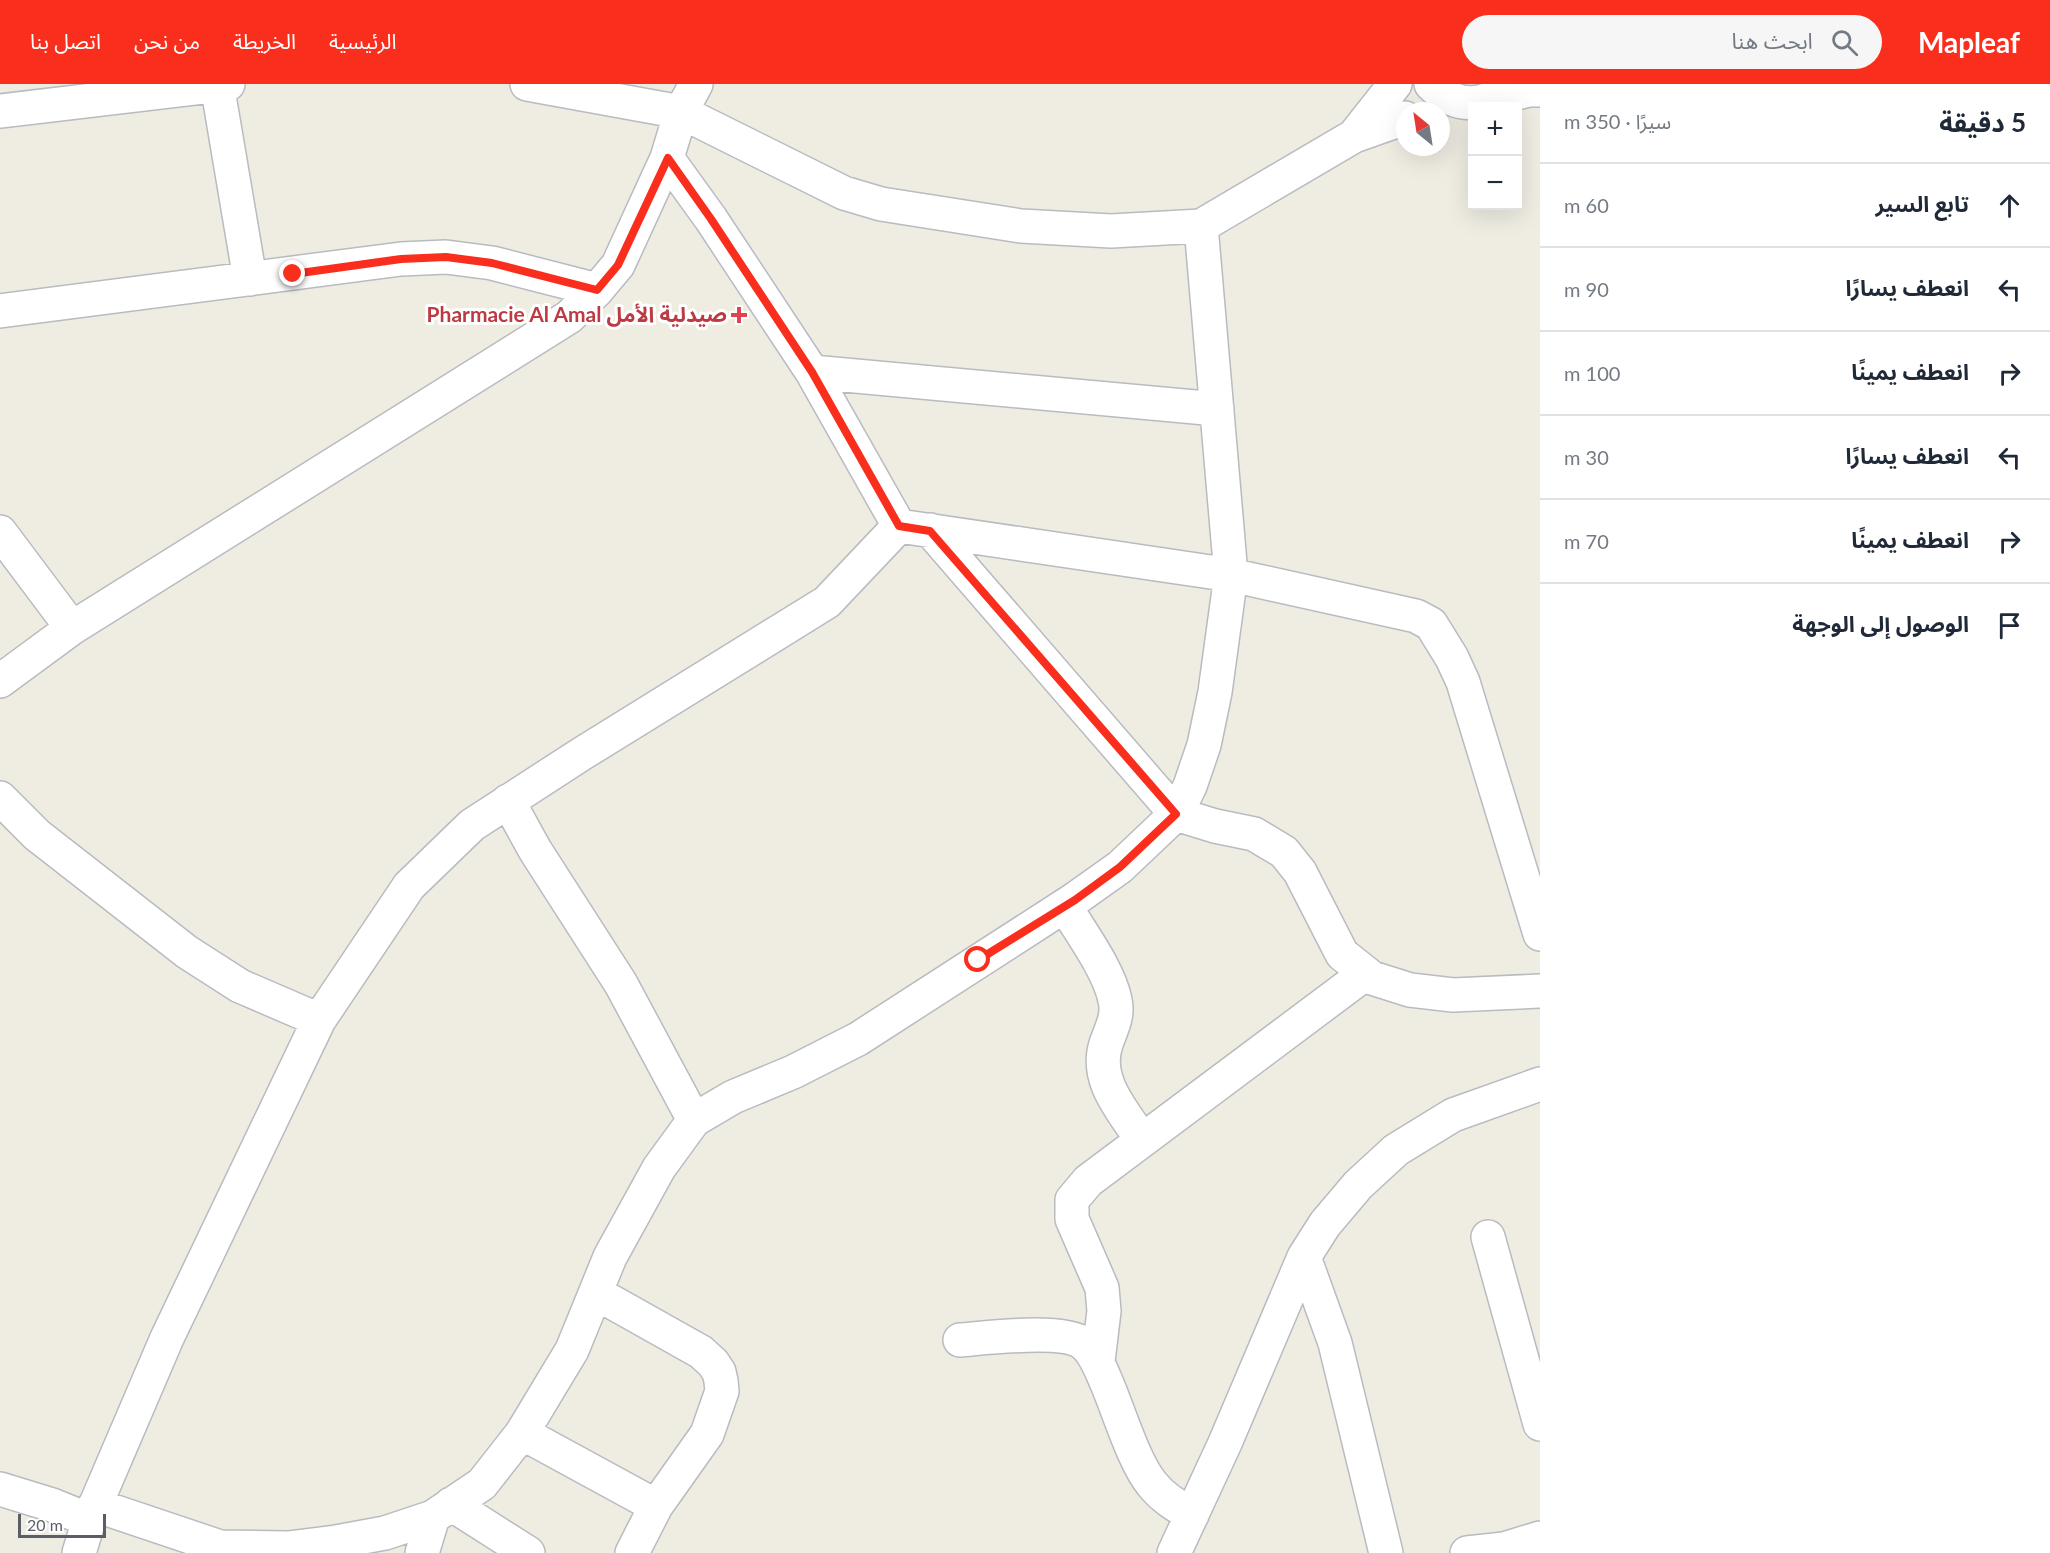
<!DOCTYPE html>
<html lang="ar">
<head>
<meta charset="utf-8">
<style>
	:root { --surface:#fff; --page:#f6f6f7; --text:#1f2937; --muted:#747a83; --line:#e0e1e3; --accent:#fa2e1d }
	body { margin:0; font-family:Lato,"Noto Sans Arabic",sans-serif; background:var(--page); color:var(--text); direction:rtl }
	.controls { position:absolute; right:18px; top:18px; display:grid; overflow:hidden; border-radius:0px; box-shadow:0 6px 24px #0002 }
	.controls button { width:54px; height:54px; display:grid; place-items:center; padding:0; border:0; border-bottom:2px solid var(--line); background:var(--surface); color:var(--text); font:30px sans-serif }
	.compass { position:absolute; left:1396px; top:18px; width:54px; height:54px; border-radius:50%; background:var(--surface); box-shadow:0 6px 24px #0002; rotate:330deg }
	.scale { position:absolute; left:18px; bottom:15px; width:88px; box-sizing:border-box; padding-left:6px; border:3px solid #5b5f65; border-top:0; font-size:16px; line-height:21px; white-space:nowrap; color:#5b5f65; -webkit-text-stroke:4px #fff; paint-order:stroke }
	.stop { position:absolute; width:18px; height:18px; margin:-14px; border:4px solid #fa2e1d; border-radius:50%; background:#fff }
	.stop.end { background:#fa2e1d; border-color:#fff; box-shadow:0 2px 6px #0008 }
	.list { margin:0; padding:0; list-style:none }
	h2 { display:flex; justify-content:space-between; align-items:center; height:78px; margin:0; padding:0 24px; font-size:26px }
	h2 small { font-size:20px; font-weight:400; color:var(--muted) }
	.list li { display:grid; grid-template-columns:39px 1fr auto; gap:18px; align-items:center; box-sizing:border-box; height:84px; padding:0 24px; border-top:2px solid var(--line) }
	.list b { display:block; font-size:22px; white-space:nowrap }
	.list em { font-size:20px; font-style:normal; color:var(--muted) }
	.icon { flex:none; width:33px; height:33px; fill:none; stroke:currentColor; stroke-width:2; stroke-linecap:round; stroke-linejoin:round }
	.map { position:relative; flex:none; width:1540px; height:1469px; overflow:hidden; direction:ltr }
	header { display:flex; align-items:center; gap:36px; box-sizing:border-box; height:84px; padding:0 30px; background:var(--accent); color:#fff }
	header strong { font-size:28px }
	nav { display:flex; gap:33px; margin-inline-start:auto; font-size:21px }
	.search { width:420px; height:54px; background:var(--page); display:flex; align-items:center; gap:15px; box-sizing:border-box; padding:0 21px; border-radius:33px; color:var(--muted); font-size:22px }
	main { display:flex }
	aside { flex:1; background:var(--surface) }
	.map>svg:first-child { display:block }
</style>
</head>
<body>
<header>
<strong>Mapleaf</strong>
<div class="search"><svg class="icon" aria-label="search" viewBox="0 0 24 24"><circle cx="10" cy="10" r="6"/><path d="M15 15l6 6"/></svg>ابحث هنا</div>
<nav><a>الرئيسية</a><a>الخريطة</a><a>من نحن</a><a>اتصل بنا</a></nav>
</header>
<main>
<aside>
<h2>5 دقيقة<small>سيرًا · 350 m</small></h2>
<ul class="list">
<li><svg class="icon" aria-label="ahead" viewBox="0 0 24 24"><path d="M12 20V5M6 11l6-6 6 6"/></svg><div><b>تابع السير</b></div><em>60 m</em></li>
<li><svg class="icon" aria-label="left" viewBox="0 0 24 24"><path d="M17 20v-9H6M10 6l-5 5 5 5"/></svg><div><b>انعطف يسارًا</b></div><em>90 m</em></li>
<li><svg class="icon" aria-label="right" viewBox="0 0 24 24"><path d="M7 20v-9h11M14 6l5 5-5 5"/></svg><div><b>انعطف يمينًا</b></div><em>100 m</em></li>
<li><svg class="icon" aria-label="left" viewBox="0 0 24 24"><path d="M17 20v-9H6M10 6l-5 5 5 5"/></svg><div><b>انعطف يسارًا</b></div><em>30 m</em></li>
<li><svg class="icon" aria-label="right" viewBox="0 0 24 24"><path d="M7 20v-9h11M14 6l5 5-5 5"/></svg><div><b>انعطف يمينًا</b></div><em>70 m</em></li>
<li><svg class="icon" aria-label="arrive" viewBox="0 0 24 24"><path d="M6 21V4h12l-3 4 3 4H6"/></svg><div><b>الوصول إلى الوجهة</b></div></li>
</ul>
</aside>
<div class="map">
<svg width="1540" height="1469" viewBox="0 0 1540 1469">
	<rect width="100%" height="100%" fill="#efece2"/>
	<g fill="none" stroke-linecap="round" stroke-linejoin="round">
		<g stroke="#b8bbc0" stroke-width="36">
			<path id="minor" d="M217,0L250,195
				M527,0L681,28L844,109L881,120L1021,142L1111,147L1201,142L1354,52L1405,34
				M1431,0C1455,24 1485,26 1509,0
				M1488,16L1529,6H1540
				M0,27L228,0
				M1354,52L1395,0
				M0,227L401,175L446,173L492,179L597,206
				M812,288L1217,325
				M899,442L1231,491L1416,532L1431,540L1452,574L1463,598L1540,850
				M930,446L1176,730L1215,742L1254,750L1284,768L1300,788L1342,870L1372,894L1410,906L1453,911L1540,907
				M0,448L72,544
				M0,597L72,544L569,233L597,206L618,181L667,74L681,28L696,0
				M0,714L37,751L187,868L240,902L319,936
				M508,717L535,766L621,900L694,1036
				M1065,822C1081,849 1109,886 1115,916C1119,932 1111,945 1106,960C1094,996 1123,1027 1142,1056
				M1488,1153L1540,1340
				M1304,1173L1335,1259L1386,1469
				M596,1209L701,1268L713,1279L719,1288L721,1297L722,1307L707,1350L656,1422L632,1469
				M960,1256C986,1254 1064,1244 1084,1260C1094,1268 1100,1283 1105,1295C1118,1324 1133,1377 1152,1400C1163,1414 1177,1422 1192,1431
				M1098,1277L1104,1227L1102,1204L1072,1135V1116L1088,1097L1366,889
				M522,1349L656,1422
				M0,1405L52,1421L89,1436
				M451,1420L528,1469
				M95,1421L220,1463L288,1464L336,1458L385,1449L433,1433L482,1400L522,1349L572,1266L610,1173L659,1084L694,1036L733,1013L793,988L858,955L1075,815L1120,783L1176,730L1190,702L1204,661L1215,608L1231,491L1201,142
				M79,1469L89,1436L167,1254L319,936L409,802L472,741L583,669L827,518L899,442L812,288L711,135L667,74
				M422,1469L433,1433
				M1174,1469L1225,1359L1304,1173L1325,1140L1358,1101L1396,1066L1453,1031L1540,1000
				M1467,1469L1504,1465L1540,1454"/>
		</g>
		<use href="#minor" stroke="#fff" stroke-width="33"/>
	</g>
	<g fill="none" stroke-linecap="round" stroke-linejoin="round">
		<path stroke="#fa2e1d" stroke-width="8" d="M293,190L401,175L446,173L492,179L597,206L618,181L668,74L711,135L812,288L899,442L930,447L1176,730L1120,783L1075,816L978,876"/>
	</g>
	<path fill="#e0444e" stroke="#fff" stroke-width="2" d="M736 222h6v6h6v6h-6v6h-6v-6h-6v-6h6z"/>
	<g text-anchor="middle" stroke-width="6" stroke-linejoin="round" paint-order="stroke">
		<g font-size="21" font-weight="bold" fill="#be3a42" stroke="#fff" text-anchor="end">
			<text x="727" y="238">Pharmacie Al Amal صيدلية الأمل</text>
		</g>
	</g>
</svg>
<div class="controls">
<button>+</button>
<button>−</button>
</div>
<svg class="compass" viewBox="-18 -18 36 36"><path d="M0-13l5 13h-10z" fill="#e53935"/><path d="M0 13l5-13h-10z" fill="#747a83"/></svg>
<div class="scale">20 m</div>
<div class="stop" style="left:978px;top:876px"></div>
<div class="stop end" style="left:293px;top:190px"></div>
</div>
</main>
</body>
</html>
